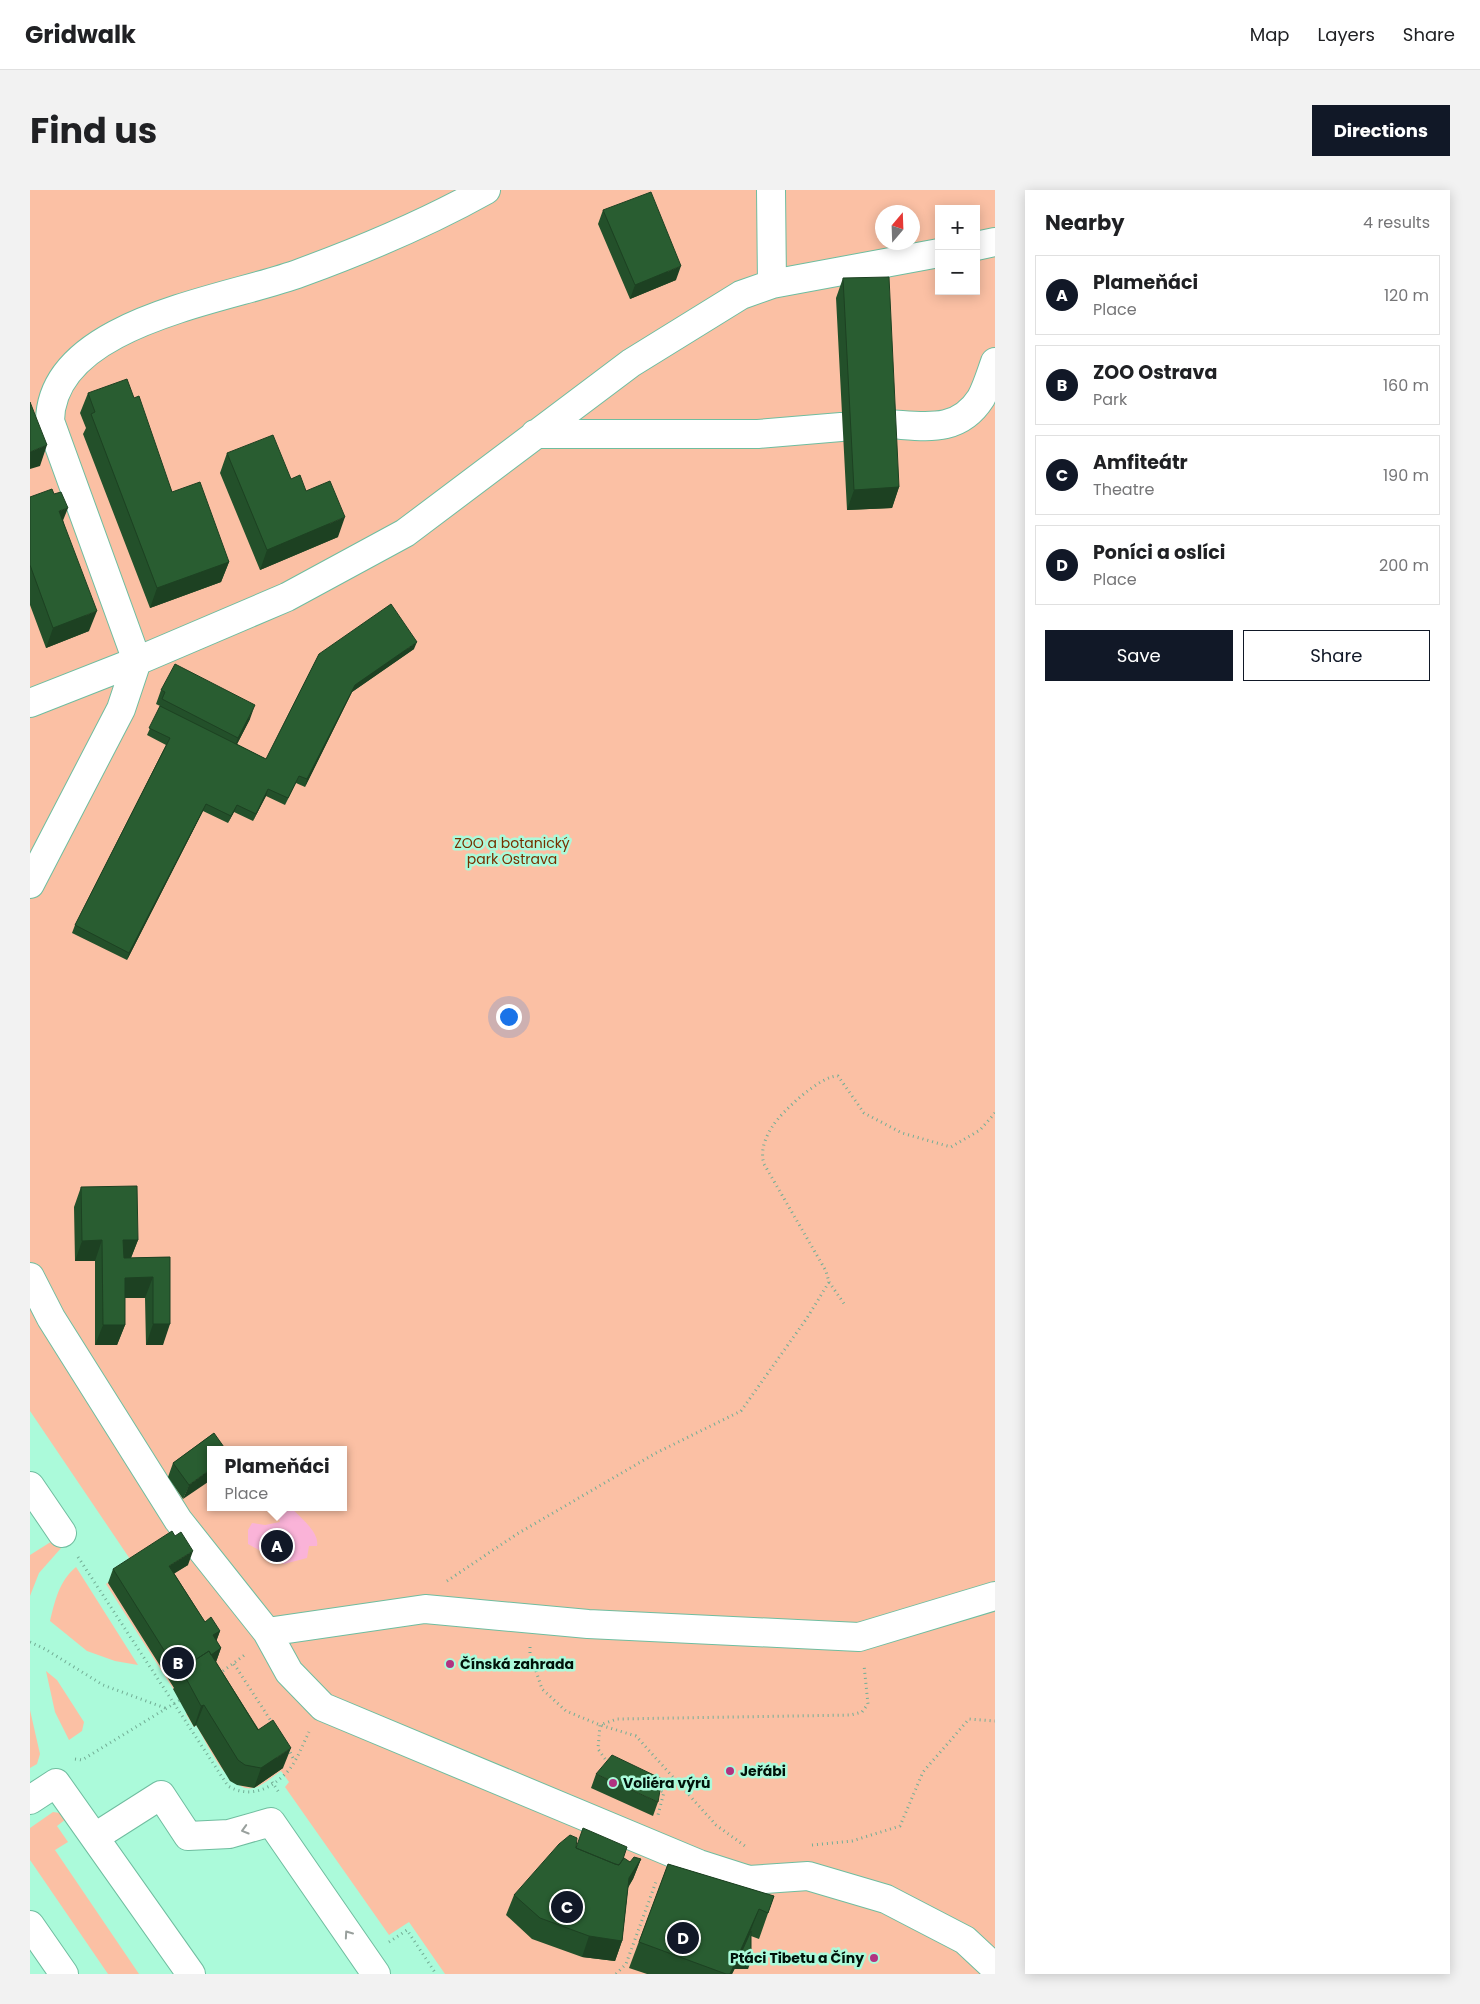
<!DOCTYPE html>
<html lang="en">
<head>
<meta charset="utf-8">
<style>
	:root { --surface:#fff; --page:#f2f2f2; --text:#202124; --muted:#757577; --line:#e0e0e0; --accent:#111827 }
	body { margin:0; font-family:Poppins,sans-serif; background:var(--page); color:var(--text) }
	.controls { position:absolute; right:15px; top:15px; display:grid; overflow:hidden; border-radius:0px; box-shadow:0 2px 12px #0003 }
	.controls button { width:45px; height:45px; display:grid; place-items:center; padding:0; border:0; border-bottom:1px solid var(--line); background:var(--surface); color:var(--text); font:25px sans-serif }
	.compass { position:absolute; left:845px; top:15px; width:45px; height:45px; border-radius:50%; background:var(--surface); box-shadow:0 2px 12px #0003; rotate:19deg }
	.you { position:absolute; left:478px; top:826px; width:18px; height:18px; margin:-12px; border:4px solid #fff; border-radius:50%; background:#1a73e8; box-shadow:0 0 0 8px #1a73e833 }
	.badge { display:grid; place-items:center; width:32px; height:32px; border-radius:50%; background:var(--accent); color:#fff; font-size:16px; font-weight:700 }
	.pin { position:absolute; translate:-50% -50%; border:2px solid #fff; box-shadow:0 1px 5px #0006 }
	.popup { position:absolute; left:177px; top:1256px; width:140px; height:65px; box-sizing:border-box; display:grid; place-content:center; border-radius:0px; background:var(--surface); filter:drop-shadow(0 1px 4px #0005); font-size:16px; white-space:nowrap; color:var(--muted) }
	.popup b { font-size:19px; color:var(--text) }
	.popup::after { content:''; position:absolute; left:50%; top:100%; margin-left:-10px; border:10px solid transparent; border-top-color:var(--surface) }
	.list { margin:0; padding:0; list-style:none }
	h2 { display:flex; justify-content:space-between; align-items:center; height:65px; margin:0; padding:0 20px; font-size:21px }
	h2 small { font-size:16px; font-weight:400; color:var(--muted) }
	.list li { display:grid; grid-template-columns:32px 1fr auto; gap:15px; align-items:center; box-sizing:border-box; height:80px; margin:0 10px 10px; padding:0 10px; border:1px solid var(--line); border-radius:0px }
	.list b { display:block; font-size:19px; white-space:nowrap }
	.list p { margin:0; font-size:16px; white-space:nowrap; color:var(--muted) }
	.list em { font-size:16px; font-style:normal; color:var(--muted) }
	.actions { display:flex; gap:10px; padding:15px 20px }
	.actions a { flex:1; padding:11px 0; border:1px solid var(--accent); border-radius:0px; text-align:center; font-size:18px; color:var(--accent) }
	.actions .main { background:var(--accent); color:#fff }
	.map { position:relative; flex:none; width:965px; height:1784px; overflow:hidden; border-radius:0px }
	header { display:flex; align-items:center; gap:30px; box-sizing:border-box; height:70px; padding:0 25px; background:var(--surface); border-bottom:1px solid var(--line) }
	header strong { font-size:24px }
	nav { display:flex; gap:28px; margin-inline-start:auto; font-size:18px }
	.intro { display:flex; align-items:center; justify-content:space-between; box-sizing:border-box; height:120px; padding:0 30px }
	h1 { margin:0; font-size:35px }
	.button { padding:12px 22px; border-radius:0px; background:var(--accent); color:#fff; font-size:18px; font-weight:700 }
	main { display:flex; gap:30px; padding:0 30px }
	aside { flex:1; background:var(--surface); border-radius:0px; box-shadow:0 2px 12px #0003 }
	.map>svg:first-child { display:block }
</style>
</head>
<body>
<header>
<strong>Gridwalk</strong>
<nav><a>Map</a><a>Layers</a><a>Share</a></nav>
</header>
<div class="intro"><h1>Find us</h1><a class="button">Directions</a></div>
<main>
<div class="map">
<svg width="965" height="1784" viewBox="0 0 965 1784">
	<rect width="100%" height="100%" fill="#abfada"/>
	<path fill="#fbc0a4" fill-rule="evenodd" d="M0,0H965V1784H415L379,1732L359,1745L255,1597L259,1592L251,1581C243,1586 234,1595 224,1598C199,1604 177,1553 166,1535L164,1537L156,1524L158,1522L76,1394L104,1375L0,1221ZM909,19H946V101H909ZM852,22H882V52H852ZM181,1260H313V1317H181Z
		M27,1348L32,1357L9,1383L0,1406V1365Z
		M46,1377L108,1475L85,1471L57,1461L20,1431C25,1411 29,1391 46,1377Z
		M16,1481L27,1490L54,1532L52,1541L39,1550L25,1522Z
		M0,1520L10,1564L7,1574L0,1578Z
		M23,1622L30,1623L36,1629L27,1636L38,1652L25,1660L109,1784H78L0,1670V1638Z"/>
	<path fill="#fab3d8" d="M249,1317H261C269,1327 290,1342 287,1356H279L277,1368L254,1374L218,1354V1340L222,1333L235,1335L250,1332L248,1326Z"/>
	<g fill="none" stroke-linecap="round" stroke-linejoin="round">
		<g stroke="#6fbd9f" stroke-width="30">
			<path id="minor" d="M741,0L742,94
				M946,56L965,52
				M858,234C895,236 928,244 951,208C957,197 961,183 965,172
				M505,244H728L811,237
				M0,513L107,471L20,231C21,131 198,110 270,83C333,60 397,33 456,0
				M0,694L91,519L107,471L257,407L375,343L601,173L711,105L742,94L909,63
				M0,1087L21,1128L148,1330L237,1442L259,1482L293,1517L669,1674L719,1690L778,1686L856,1709L935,1750L965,1778
				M0,1296L32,1343
				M237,1442L395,1419L558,1434L829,1447L965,1406
				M0,1610L26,1593L161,1784
				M65,1647L131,1605L158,1646L199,1644L241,1632L346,1784
				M0,1735L34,1784"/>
		</g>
		<path stroke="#72ad95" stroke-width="3" stroke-dasharray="1 4" stroke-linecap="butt" d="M799,1092L815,1115
			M48,1367L198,1596C220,1609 242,1599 259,1580C267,1570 273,1554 279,1542
			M417,1391L487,1344L626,1263L711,1221L777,1128L799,1092L796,1081L734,974C730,961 735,948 742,937C751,922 791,885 808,886L834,923L872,943L921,957L950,940L965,923
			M0,1452L15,1459L73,1495L135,1518
			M500,1457V1463L512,1499L536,1521L570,1535L606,1546L686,1635L715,1656
			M204,1474L243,1534
			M189,1484L216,1464
			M258,1558L264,1570
			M45,1569L52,1570L150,1510
			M578,1573L568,1559L570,1535L587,1529L821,1525L832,1522L838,1514L834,1475
			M242,1592L250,1604
			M627,1599L634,1602L628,1625
			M782,1655L822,1651L870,1636L893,1582L939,1529L965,1531
			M359,1752L377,1740L406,1784
			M586,1784L596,1774L627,1689"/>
		<use href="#minor" stroke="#fff" stroke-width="28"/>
	</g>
	<path fill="#23502a" d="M573,20L646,90L600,109L568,34Z
		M813,88L869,297L862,318L817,320L806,108Z
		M58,203L104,208L142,302L199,372L191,392L120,418L53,244L56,238L50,223Z
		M197,263L261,289L276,301L308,347L230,380L190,283Z
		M0,307L33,330L59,441L16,458L0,415Z
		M384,459L322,502L275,597L266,593L255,615L236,606L223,631L204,622L198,633L173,621L97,770L42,743L45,735L136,555L117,545L130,516L126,514L131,500L220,529L207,554L236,569L289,464Z
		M51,997L108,1050L101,1068L140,1067L133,1155H116L115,1108H95V1135L87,1155H65V1071H45L44,1017Z
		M184,1243L153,1309L138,1287L143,1273Z
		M158,1375L144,1383L175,1432L190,1441L186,1451L191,1458L186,1472L253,1578L224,1598L207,1595L200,1591L166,1535L164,1537L143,1499L144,1498L78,1393L83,1379Z
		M566,1584L628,1612L623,1626L561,1598Z
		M546,1658L593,1669L600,1672L611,1669L603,1689L598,1698L592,1751L585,1771L552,1767L502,1749L476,1725L484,1705Z
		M638,1674L744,1706L729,1749L721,1746L718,1779H704L706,1776L702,1784H617L599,1778Z"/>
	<path fill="#1d4122" d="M651,76L646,90L600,109L605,95Z
		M17,255L10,276L0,279V262Z
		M869,297L862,318L817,320L824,300Z
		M38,318L30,338L29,321Z
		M315,327L308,347L230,380L237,360Z
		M199,372L191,392L120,418L127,398Z
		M67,421L59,441L16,458L23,438Z
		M387,452L384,459L322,502L275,597L277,589L325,495Z
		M225,515L220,529L203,562L208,548Z
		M238,599L236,606L223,631L226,624Z
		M176,614L173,621L97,770L99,763Z
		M207,615L204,622L198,633L201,626Z
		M72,1050L65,1071H45L52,1051Z
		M93,1050H108L100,1070H86Z
		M123,1087L115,1108H87L95,1088Z
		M123,1134H140L133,1155H116Z
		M73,1135H95L87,1155H65Z
		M181,1279V1290L153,1309L159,1295Z
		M163,1361L158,1375L134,1390L139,1376Z
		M190,1441L185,1455L183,1445Z
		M191,1458L186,1472L157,1490L153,1482Z
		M174,1515L166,1535L164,1537L171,1516Z
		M261,1558L253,1578L224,1598L231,1578Z
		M611,1669L603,1689L591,1708L599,1688Z
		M729,1719L719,1745L721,1771L718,1779H704L706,1776L702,1784H700Z
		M559,1746L592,1751L585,1771L552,1767Z"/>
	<path fill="#295d31" stroke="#1d4122" d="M621,2L651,76L605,95L573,20Z
		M859,87L869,297L824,300L813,88Z
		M97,189L104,208L109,206L142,302L170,292L199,372L127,398L61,224L65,222L58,203Z
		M0,212L17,255L0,262Z
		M243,245L261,289L270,285L276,301L300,291L315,327L237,360L197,263Z
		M22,299L24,304L31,302L38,318L29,321L67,421L23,438L0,375V307Z
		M361,414L387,452L325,495L277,589L269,586L258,608L238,599L226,624L207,615L201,626L176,614L99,763L45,735L140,548L119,538L130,516L236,569L289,464Z
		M145,474L225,515L208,548L132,509L135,502L131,500Z
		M107,996L108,1050H93L94,1068L140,1067V1134H123V1087L95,1088V1135H73L72,1050L52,1051L51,997Z
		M184,1243L196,1260H181V1279L159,1295L143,1273Z
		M142,1341L145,1346L151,1342L163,1361L139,1376L175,1432L181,1427L190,1441L183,1445L191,1458L181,1465L179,1461L151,1479L149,1484L83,1379Z
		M179,1461L228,1540L243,1530L261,1558L231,1578L215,1575L208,1570L174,1515L171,1516L151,1479Z
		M582,1565L632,1589L628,1612L566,1584Z
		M553,1638L597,1657L593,1669L589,1675L585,1674L546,1658Z
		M540,1645L547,1648L546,1658L585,1674L589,1675L594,1668L600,1672L604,1667L611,1669L599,1688L592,1751L559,1746L510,1728L484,1705L529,1654Z
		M638,1674L744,1706L738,1723L729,1719L700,1784H696L609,1752Z
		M721,1741V1771L707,1772Z"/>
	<defs><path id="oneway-chevron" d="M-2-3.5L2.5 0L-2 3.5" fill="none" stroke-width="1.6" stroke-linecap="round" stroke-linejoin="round" transform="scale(1.25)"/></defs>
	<g stroke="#99a09d">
		<use href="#oneway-chevron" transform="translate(215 1640) rotate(164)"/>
		<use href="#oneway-chevron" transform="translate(318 1744) rotate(-125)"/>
	</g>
	<g fill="#b13280" stroke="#abfada" stroke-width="2">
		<circle cx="420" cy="1474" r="5"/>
		<circle cx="700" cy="1581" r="5"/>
		<circle cx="583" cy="1593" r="5"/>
		<circle cx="844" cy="1768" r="5"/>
	</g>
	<g text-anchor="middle" stroke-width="5" stroke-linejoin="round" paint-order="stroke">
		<g font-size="14" fill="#763000" stroke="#abfada">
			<text x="482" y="658">ZOO a botanický<tspan x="482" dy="16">park Ostrava</tspan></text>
		</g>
		<g font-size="14" font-weight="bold" fill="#00120a" stroke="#abfada" text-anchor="start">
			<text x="430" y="1479">Čínská zahrada</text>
			<text x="710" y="1586">Jeřábi</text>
			<text x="593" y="1598">Voliéra výrů</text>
			<text x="834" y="1773" text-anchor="end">Ptáci Tibetu a Číny</text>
		</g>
	</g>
</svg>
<div class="controls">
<button>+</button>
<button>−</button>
</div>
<svg class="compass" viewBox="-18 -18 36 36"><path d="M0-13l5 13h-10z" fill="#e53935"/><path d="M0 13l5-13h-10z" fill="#757577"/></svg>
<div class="you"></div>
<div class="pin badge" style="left:247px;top:1356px">A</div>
<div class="popup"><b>Plameňáci</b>Place</div>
<div class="pin badge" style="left:148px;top:1473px">B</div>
<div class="pin badge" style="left:537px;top:1717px">C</div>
<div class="pin badge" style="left:653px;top:1748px">D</div>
</div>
<aside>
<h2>Nearby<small>4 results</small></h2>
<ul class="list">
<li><span class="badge">A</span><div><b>Plameňáci</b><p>Place</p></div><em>120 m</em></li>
<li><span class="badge">B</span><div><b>ZOO Ostrava</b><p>Park</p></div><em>160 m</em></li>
<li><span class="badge">C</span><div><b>Amfiteátr</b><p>Theatre</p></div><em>190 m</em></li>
<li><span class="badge">D</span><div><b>Poníci a oslíci</b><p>Place</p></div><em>200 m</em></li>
</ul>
<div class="actions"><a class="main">Save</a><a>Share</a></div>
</aside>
</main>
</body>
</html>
